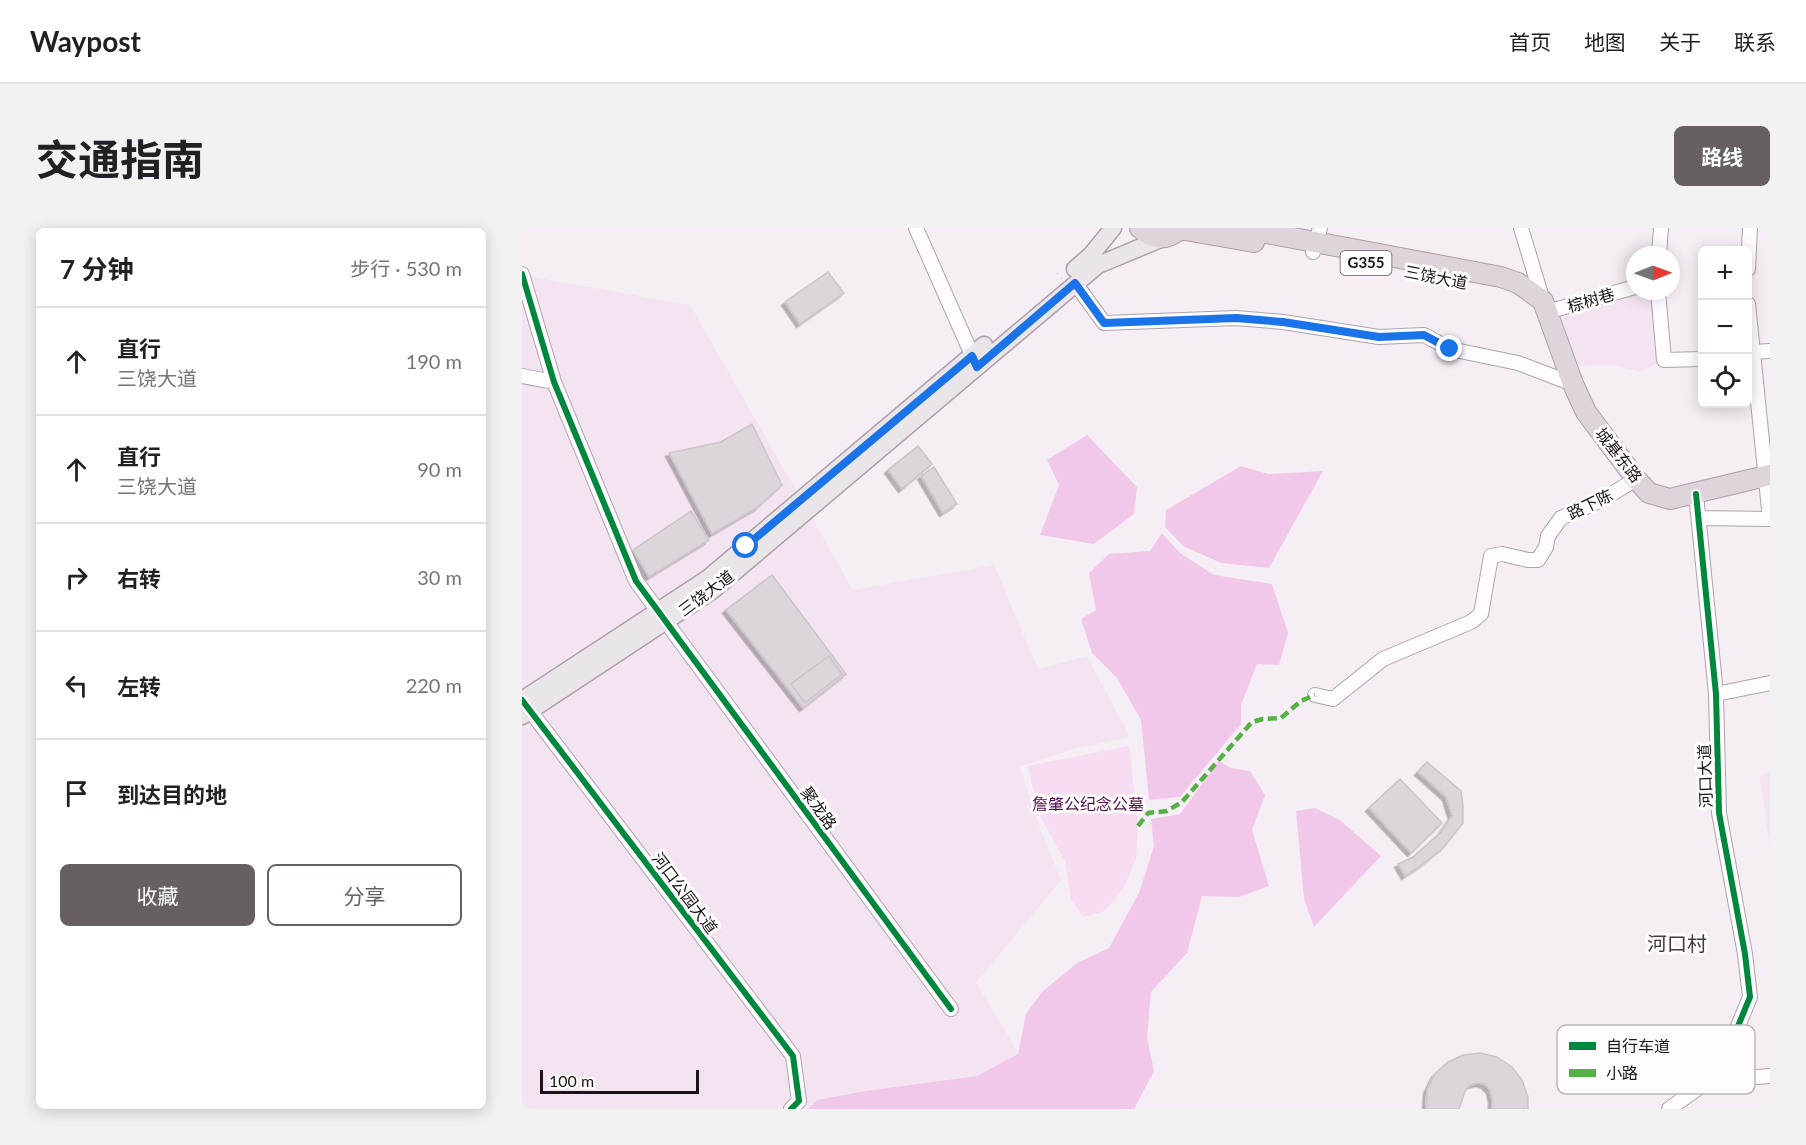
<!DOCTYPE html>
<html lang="zh">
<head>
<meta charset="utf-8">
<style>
	:root { --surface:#fff; --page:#f2f2f2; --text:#202124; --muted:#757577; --line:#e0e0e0; --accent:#666065 }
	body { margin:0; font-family:Lato,"Noto Sans SC",sans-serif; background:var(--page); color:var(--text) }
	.controls { position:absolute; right:18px; top:18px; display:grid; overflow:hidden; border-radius:9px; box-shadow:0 3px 15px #0003 }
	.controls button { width:54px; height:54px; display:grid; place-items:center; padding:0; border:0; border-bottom:2px solid var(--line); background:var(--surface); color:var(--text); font:30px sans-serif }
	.compass { position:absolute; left:1104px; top:18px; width:54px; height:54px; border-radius:50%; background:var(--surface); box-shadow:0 3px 15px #0003; rotate:89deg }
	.scale { position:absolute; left:18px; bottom:15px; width:159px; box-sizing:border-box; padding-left:6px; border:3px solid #191418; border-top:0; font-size:16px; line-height:21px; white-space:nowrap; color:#191418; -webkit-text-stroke:4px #fffcfe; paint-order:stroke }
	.stop { position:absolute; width:18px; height:18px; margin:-14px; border:4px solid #1a73e8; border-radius:50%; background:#fff }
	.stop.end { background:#1a73e8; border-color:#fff; box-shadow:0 2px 6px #0008 }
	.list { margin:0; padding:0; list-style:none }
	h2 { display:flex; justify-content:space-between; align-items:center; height:78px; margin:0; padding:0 24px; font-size:26px }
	h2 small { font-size:20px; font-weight:400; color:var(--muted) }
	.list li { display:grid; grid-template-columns:39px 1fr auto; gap:18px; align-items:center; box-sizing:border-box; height:108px; padding:0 24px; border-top:2px solid var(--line) }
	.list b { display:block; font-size:22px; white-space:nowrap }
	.list p { margin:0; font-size:20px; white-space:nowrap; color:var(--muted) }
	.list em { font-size:20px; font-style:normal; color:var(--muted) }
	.actions { display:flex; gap:12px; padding:18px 24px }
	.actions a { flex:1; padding:14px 0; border:2px solid var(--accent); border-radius:9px; text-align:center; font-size:21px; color:var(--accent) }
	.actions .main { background:var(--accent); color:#fff }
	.icon { flex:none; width:33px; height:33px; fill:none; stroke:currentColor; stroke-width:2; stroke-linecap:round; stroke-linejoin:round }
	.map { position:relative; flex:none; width:1248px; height:881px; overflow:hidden; border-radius:9px }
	header { display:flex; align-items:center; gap:36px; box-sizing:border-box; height:84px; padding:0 30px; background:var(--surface); border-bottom:2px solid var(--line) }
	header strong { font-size:28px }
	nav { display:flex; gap:33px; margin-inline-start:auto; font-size:21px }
	.intro { display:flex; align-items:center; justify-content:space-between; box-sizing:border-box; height:144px; padding:0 36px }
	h1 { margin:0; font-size:42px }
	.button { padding:15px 27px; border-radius:9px; background:var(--accent); color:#fff; font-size:21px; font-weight:700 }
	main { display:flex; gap:36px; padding:0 36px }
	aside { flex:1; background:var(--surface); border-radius:9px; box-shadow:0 3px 15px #0003 }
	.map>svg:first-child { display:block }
</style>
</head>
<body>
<header>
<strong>Waypost</strong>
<nav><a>首页</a><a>地图</a><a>关于</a><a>联系</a></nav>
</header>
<div class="intro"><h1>交通指南</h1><a class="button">路线</a></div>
<main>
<aside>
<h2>7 分钟<small>步行 · 530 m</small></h2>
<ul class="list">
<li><svg class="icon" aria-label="ahead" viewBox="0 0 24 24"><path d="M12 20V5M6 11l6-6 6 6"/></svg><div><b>直行</b><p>三饶大道</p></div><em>190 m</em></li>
<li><svg class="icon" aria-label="ahead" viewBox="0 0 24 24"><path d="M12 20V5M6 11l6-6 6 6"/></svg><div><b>直行</b><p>三饶大道</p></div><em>90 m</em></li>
<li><svg class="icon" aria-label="right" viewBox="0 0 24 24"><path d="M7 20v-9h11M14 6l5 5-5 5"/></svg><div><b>右转</b></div><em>30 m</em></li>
<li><svg class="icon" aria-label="left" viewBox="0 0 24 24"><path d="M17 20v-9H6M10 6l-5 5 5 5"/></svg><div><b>左转</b></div><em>220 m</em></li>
<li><svg class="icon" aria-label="arrive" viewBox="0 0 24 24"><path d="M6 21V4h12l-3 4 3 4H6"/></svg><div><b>到达目的地</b></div></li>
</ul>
<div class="actions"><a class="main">收藏</a><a>分享</a></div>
</aside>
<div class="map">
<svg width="1248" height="881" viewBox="0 0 1248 881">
	<defs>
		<filter id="shadow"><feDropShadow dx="-3.5" dy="3.5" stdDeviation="0" flood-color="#0004"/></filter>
	</defs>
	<rect width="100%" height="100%" fill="#f6eef5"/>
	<path fill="#f4e4f1" d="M0,47L168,77L331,362L472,337L516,441L565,428L608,509L551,521L498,539L518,600L539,652L454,755L497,826L455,848L343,863L295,872L286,881H0Z
		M1120,63H1131L1136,134L1120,144L1090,137L1051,138L1039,83Z
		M1248,544V619L1238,548Z"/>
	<path fill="#f7dcf2" d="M607,518L616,598L614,631L601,661L583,683L561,689L549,671L543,633L516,584L506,538Z"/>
	<path fill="#f2c8ea" d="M565,207L615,259L612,286L572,316L518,307L537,257L525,232Z
		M719,238L746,246L801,243L747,340L699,335L661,318L643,299L644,282Z
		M640,305L658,325L692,347L750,356L766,405L757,437L735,436L719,477V496L658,569L627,572L619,492L595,450L570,425L559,391L574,382L567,345L587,326L628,323Z
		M697,533L709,540L728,543L743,567L730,602L747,658L717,669L680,668L665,725L629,764L625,809L632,843L612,881H286L295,872L343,863L455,848L496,826L504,786L521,763L555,735L587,720L617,665L632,618L629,591L658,586Z
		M793,580L818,592L859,628L792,699L782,671L774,583Z"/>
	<path fill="#dcd5db" stroke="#cbc5ca" stroke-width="1.5" filter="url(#shadow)" d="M306,44L322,65L278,96L263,74Z
		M230,196L260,257L236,279L190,306L147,225L199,214Z
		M396,218L410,236L380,261L366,242Z
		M412,239L435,276L421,285L399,248Z
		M169,283L187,312L127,349L111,322Z
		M250,347L324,446L281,480L204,382Z
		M307,428L320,446L283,475L269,456Z
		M905,534L939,563L941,578V595L922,619L900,637L883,648L876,636L891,629L919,604L930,588L924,569L896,544Z
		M878,551L920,595L889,625L847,580Z
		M958,825L975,829L990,839L1000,852L1006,869V881H970V871L968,862L962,856L956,855L949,857L944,861L937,881H904L905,862L913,846L926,834L941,827Z"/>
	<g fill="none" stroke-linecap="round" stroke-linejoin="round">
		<g stroke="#aba5aa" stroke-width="16">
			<path id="minor" d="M394,0L454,136
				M999,0L1021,73
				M791,24L798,0
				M1137,27L1139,0
				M1226,41L1228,0
				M0,46L32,154L114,353L429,781
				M553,55L582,95L714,90L761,94L857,109L902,107L928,121L996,135L1051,156
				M1136,63L1142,132L1180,131
				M1226,76L1248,291
				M1025,84L1113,59
				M1231,124L1248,123
				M0,148L32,154
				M1174,266L1194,466L1197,585L1223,726L1228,769L1207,820L1186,853
				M1178,290L1248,291
				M1194,466L1248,455
				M793,467L811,471L861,431L949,394L959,386L969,328L980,326L1006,332H1016L1024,319L1026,308L1039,290L1080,272L1114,251
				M3,476L271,828L277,873L269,881
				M1147,881L1186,853L1248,848"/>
		</g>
		<g stroke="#ada0ab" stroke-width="19">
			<path id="major" d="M553,41L569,27L591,0
				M0,472L185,351L462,117
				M0,488L191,362L576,37L641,10"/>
		</g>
		<g stroke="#ada0ab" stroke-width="22">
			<path id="highway" d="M618,0C631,12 646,13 659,0
				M718,0L979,49L996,55L1021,73L1051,156L1064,184L1114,251L1127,265L1148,271L1248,247
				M658,1L732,14"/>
		</g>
		<path stroke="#dcdadc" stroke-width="2" stroke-dasharray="1.5 4.5" stroke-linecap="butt" d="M535,45L541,52"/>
		<use href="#minor" stroke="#fefcfe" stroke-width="14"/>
		<use href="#major" stroke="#eae5e9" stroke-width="16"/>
		<use href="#highway" stroke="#ddd4dc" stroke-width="20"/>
		<path stroke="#55b145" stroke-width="4.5" stroke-dasharray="9 4.5" stroke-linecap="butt" d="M616,598L626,585L645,583L660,574L730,494L741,491L759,490L779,473L793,467"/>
		<g stroke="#fffcfe" stroke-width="10">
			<path id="cycleway" d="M0,46L32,154L114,353L429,781
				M1174,266L1194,466L1197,585L1223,726L1228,769L1207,820L1186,853
				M0,472L271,828L277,873L269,881"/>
		</g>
		<use href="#cycleway" stroke="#00873e" stroke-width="6"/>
	</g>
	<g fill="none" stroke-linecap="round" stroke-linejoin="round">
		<path stroke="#1a73e8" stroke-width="8" d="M224,318L450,128L455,139L553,55L582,95L714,90L761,94L857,109L902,107L928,121"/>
	</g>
	<g text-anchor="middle" stroke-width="6" stroke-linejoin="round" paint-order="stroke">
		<rect fill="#fffcfe" stroke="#5e5a5d" stroke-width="1.5" x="818.5" y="23" width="51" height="24" rx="4.5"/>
		<g font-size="15" font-weight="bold" fill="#191418">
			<text x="844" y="40">G355</text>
		</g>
		<g font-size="16" fill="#191418" stroke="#fffcfe">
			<text transform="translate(914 49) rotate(11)" y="6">三饶大道</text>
			<text transform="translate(1069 72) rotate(-16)" y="6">棕树巷</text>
			<text transform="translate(1097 227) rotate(52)" y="6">城基东路</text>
			<text transform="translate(1068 276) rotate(-26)" y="6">路下陈</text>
			<text transform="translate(184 365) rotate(-37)" y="6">三饶大道</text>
			<text transform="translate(1183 548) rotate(-92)" y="6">河口大道</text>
			<text transform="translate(297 580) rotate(54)" y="6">聚龙路</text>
			<text transform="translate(163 665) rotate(53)" y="6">河口公园大道</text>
		</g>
		<g font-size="16" fill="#510e4a" stroke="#fffcfe">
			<text x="566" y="582">詹肇公纪念公墓</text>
		</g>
		<g font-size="20" fill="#453842" stroke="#fffcfe">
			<text x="1155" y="723">河口村</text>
		</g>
	</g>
	<rect x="1035" y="797" width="198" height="69" rx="9" fill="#fffcfe" stroke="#bab6b9" stroke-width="1.5"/>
	<rect x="1047" y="814" width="27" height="8" fill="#00873e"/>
	<rect x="1047" y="841" width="27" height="8" fill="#55b145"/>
	<g font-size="16" fill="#191418">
		<text x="1084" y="824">自行车道</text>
		<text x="1084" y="851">小路</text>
	</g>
</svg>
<div class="controls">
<button>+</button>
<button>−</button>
<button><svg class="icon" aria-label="locate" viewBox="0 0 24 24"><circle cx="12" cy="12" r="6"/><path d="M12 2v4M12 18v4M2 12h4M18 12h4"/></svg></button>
</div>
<svg class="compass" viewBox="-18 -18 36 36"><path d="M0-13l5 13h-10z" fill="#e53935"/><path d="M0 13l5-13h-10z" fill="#757577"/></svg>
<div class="scale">100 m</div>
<div class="stop" style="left:224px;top:318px"></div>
<div class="stop end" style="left:928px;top:121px"></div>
</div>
</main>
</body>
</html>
